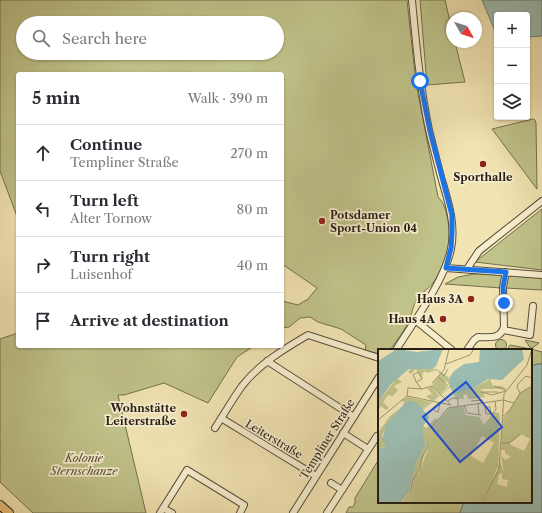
<!DOCTYPE html>
<html lang="en">
<head>
<meta charset="utf-8">
<style>
	:root { --surface:#fff; --page:#f2f2f3; --text:#2b2b33; --muted:#7c7c81; --line:#e1e1e2 }
	body { margin:0; font-family:"Libre Caslon Text",serif; background:var(--page); color:var(--text) }
	.controls { position:absolute; right:12px; top:12px; display:grid; overflow:hidden; border-radius:4px; box-shadow:0 1px 3px #0004 }
	.controls button { width:36px; height:36px; display:grid; place-items:center; padding:0; border:0; border-bottom:1px solid var(--line); background:var(--surface); color:var(--text); font:20px sans-serif }
	.compass { position:absolute; left:446px; top:12px; width:36px; height:36px; border-radius:50%; background:var(--surface); box-shadow:0 1px 3px #0004; rotate:129deg }
	.stop { position:absolute; width:12px; height:12px; margin:-9px; border:3px solid #1a73e8; border-radius:50%; background:#fff }
	.stop.end { background:#1a73e8; border-color:#fff; box-shadow:0 1px 4px #0008 }
	.list { margin:0; padding:0; list-style:none }
	h2 { display:flex; justify-content:space-between; align-items:center; height:52px; margin:0; padding:0 16px; font-size:17px }
	h2 small { font-size:13px; font-weight:400; color:var(--muted) }
	.list li { display:grid; grid-template-columns:26px 1fr auto; gap:12px; align-items:center; box-sizing:border-box; height:56px; padding:0 16px; border-top:1px solid var(--line) }
	.list b { display:block; font-size:15px; white-space:nowrap }
	.list p { margin:0; font-size:13px; white-space:nowrap; color:var(--muted) }
	.list em { font-size:13px; font-style:normal; color:var(--muted) }
	.icon { flex:none; width:22px; height:22px; fill:none; stroke:currentColor; stroke-width:2; stroke-linecap:round; stroke-linejoin:round }
	.map { position:relative; flex:none; width:542px; height:513px; overflow:hidden }
	.search { position:absolute; background:var(--surface); box-shadow:0 1px 3px #0004; left:16px; top:16px; width:268px; height:44px; display:flex; align-items:center; gap:10px; box-sizing:border-box; padding:0 14px; border-radius:22px; color:var(--muted); font-size:15px }
	.panel { position:absolute; background:var(--surface); box-shadow:0 1px 3px #0004; left:16px; top:72px; width:268px; height:276px; border-radius:4px }
	.map>svg:first-child { display:block }
</style>
</head>
<body>
<div class="map">
<svg width="542" height="513" viewBox="0 0 542 513">
	<rect width="100%" height="100%" fill="#f1e3b2"/>
	<filter id="stains"><feTurbulence type="fractalNoise" baseFrequency=".005" numOctaves="4"/><feColorMatrix values="0 0 0 0 .2 0 0 0 0 .09 0 0 0 0 .02 0 0 0 .5 -.17"/></filter>
	<radialGradient id="worn" r=".72"><stop offset=".6" stop-color="#630" stop-opacity="0"/><stop offset="1" stop-color="#630" stop-opacity=".3"/></radialGradient>
	<path fill="#bfc289" stroke="#737050" fill-rule="evenodd" d="M0,0H407L416,83L438,197C444,203 445,208 447,216C453,239 447,263 433,283C428,290 420,293 416,301C413,306 412,313 410,318C406,329 397,340 390,350H379V354L365,350L366,345L341,329L318,322L310,317L300,318L289,327L282,328V301L298,305L308,299L317,288L282,264V74H18V219L0,171ZM23,23H277V53H23Z
		M420,0H445L452,30V42H455L465,82L427,85Z
		M533,119L535,120L536,123L537,189L492,129Z
		M542,209V270L475,262Z
		M474,274L502,275L501,288L445,284L458,277Z
		M506,275L542,278V290L505,288Z
		M18,333V346H254L237,357L208,403L164,383L124,395H118L146,513H33L0,482V339Z
		M495.5 345a5.5 5.5 0 1 1 11 0a5.5 5.5 0 1 1-11 0Z
		M525,340L539,343L531,349L542,352V364H538L531,366V350H507L510,345L531,349Z
		M379,459V502H464L460,513H346L349,507H353L355,503V498Z"/>
	<path fill="#9bbdb2" stroke="#6d7d74" d="M482,0H542V36L527,37V15H497V33L495,31Z
		M538,364H542V513H460L464,502H531V366Z"/>
	<g fill="none" stroke-linecap="round" stroke-linejoin="round">
		<g stroke="#5a4e3d" stroke-width="8">
			<path id="minor" d="M446,268L542,275
				M467,269L479,251L542,201
				M415,320L452,350
				M503,330L530,335L533,306
				M396,350C414,321 444,282 451,249C456,224 448,201 441,177C437,162 433,146 429,130C420,87 416,44 412,0
				M467,350L474,340L478,337C489,337 500,340 504,327L503,287L506,272
				M267,361L354,417
				M221,418L316,476
				M215,428C224,414 232,400 242,386C259,364 284,349 308,335L379,358
				M343,433L368,449
				M331,483L342,490
				M163,508L172,513
				M160,513L187,470L244,505L240,513
				M293,513L379,377
				M327,513L377,436"/>
		</g>
		<g stroke="#271d16" stroke-width="10">
			<path id="major" d="M0,505L9,513"/>
		</g>
		<use href="#minor" stroke="#f6edcd" stroke-width="6"/>
		<use href="#major" stroke="#e8c279" stroke-width="8"/>
	</g>
	<g fill="none" stroke-linecap="round" stroke-linejoin="round">
		<path stroke="#1a73e8" stroke-width="5" d="M420,81L430,131L452,215V232L451,248L446,268L506,272L503,287L504,303"/>
	</g>
	<g fill="#8f2418" stroke="#f6edcd" stroke-width="1.5">
		<circle cx="483" cy="164" r="4"/>
		<circle cx="322" cy="221" r="4"/>
		<circle cx="471" cy="299" r="4"/>
		<circle cx="443" cy="319" r="4"/>
		<circle cx="184" cy="414" r="4"/>
	</g>
	<g text-anchor="middle" stroke-width="3.5" stroke-linejoin="round" paint-order="stroke">
		<g font-size="11" font-weight="bold" fill="#271d16" stroke="#f6edcd" text-anchor="end">
			<text x="483" y="181" text-anchor="middle">Sporthalle</text>
			<text x="330" y="219" text-anchor="start">Potsdamer<tspan x="330" dy="13">Sport-Union 04</tspan></text>
			<text x="463" y="303">Haus 3A</text>
			<text x="435" y="323">Haus 4A</text>
			<text x="176" y="412">Wohnstätte<tspan x="176" dy="13">Leiterstraße</tspan></text>
		</g>
		<g font-size="11" fill="#271d16" stroke="#f6edcd">
			<text transform="translate(274 439) rotate(31)" y="4">Leiterstraße</text>
			<text transform="translate(327 439) rotate(-58)" y="4">Templiner Straße</text>
		</g>
		<g font-size="11" font-style="italic" fill="#554f38" stroke="#f6edcd">
			<text x="84" y="462">Kolonie<tspan x="84" dy="13">Sternschanze</tspan></text>
		</g>
	</g>
	<g transform="translate(378 349)">
		<rect width="154" height="154" fill="#f1e3b2"/>
		<path d="M34,19L59,20L70,28L76,43L96,39L112,30L115,37H124L128,40H103L107,48L94,50H90L89,45L85,46L86,50H78L69,32L66,34L69,38L62,45L54,36L62,25L59,21L49,24L47,22L44,25L45,31L38,20L33,25L30,23ZM19,29L24,33L16,37L20,41L15,47L10,46L5,53L11,59L8,61L3,57L0,62V54ZM154,37V154H104L122,113L126,124L123,106L127,111L133,108L127,104V101H123L125,70L142,44ZM143,85L152,90L146,102L131,95ZM124,124V130L130,131L129,138L119,135L121,125ZM54,38L61,46L54,52L48,47L54,45L49,39ZM30,48L53,53L44,60L28,54L20,65L12,71L6,82L4,87L9,98L0,100V84L12,67L25,57L26,53L23,51ZM85,57L88,66L101,68L106,76L116,63L121,64L122,68L120,121L102,154H25L33,145L35,132L41,124L50,100L51,83L71,59ZM104,87L116,94L105,114L93,107ZM57,69L60,71L49,83V98L42,118L30,146L22,154L31,140L39,112L47,96L41,75L49,79Z" fill="#bfc289" fill-rule="evenodd"/>
		<path d="M19,0L39,3L65,0L58,17L54,20H31L13,35L0,54V12ZM102,0H144L146,10L124,31L110,30L96,39L77,44L72,38L45,61L51,68L44,79L47,96L39,112L30,144L22,154H0V100L8,98L4,91L8,76L29,52L37,53L45,60L72,37L71,29L76,22L86,15L101,13Z" fill="#9bbdb2"/>
		<path fill="none" stroke="#9bbdb2" stroke-width="2" d="M44,2L47,20"/>
		<path fill="none" stroke="#a09474" stroke-width="1" d="M68,15L92,6L96,0M63,24L66,27L70,20M60,28L70,37M38,33L44,30L40,23L35,26L37,30L38,33L40,35L43,40M54,34L66,21L71,0M54,37L73,56M116,37L128,41M103,43L114,46L128,42M104,43H120M142,44L139,38L140,35L148,27L154,29M29,47L30,39L44,40L54,37M70,52L75,49L80,50V57M93,52L104,51V54M62,54L60,63H59L55,60ZM100,54L101,66M86,56L89,64L103,66M113,65H108L107,58H112L113,65L115,64L118,60L117,52M124,68L132,61L142,44L154,37M0,71L29,47L73,56M123,94H131L143,85M24,154L32,145L35,131L42,120L44,108L50,98V83L70,59L125,51L136,54M103,154L121,120L126,45L149,16L154,0"/>
		<path fill="#1d4ed8" fill-opacity="0.15" stroke="#1d4ed8" stroke-width="2" d="M88,33L124,78L82,113L45,68Z"/>
		<rect width="154" height="154" fill="none" stroke="#271d16" stroke-width="2"/>
	</g>
	<rect width="100%" height="100%" filter="url(#stains)"/>
	<rect width="100%" height="100%" fill="url(#worn)"/>
</svg>
<div class="controls">
<button>+</button>
<button>−</button>
<button><svg class="icon" aria-label="layers" viewBox="0 0 24 24"><path d="M12 4l9 5-9 5-9-5zM3 14l9 5 9-5"/></svg></button>
</div>
<svg class="compass" viewBox="-18 -18 36 36"><path d="M0-13l5 13h-10z" fill="#e53935"/><path d="M0 13l5-13h-10z" fill="#7c7c81"/></svg>
<div class="stop" style="left:420px;top:81px"></div>
<div class="stop end" style="left:504px;top:303px"></div>
<div class="search"><svg class="icon" aria-label="search" viewBox="0 0 24 24"><circle cx="10" cy="10" r="6"/><path d="M15 15l6 6"/></svg>Search here</div>
<section class="panel">
<h2>5 min<small>Walk · 390 m</small></h2>
<ul class="list">
<li><svg class="icon" aria-label="ahead" viewBox="0 0 24 24"><path d="M12 20V5M6 11l6-6 6 6"/></svg><div><b>Continue</b><p>Templiner Straße</p></div><em>270 m</em></li>
<li><svg class="icon" aria-label="left" viewBox="0 0 24 24"><path d="M17 20v-9H6M10 6l-5 5 5 5"/></svg><div><b>Turn left</b><p>Alter Tornow</p></div><em>80 m</em></li>
<li><svg class="icon" aria-label="right" viewBox="0 0 24 24"><path d="M7 20v-9h11M14 6l5 5-5 5"/></svg><div><b>Turn right</b><p>Luisenhof</p></div><em>40 m</em></li>
<li><svg class="icon" aria-label="arrive" viewBox="0 0 24 24"><path d="M6 21V4h12l-3 4 3 4H6"/></svg><div><b>Arrive at destination</b></div></li>
</ul>
</section>
</div>
</body>
</html>
